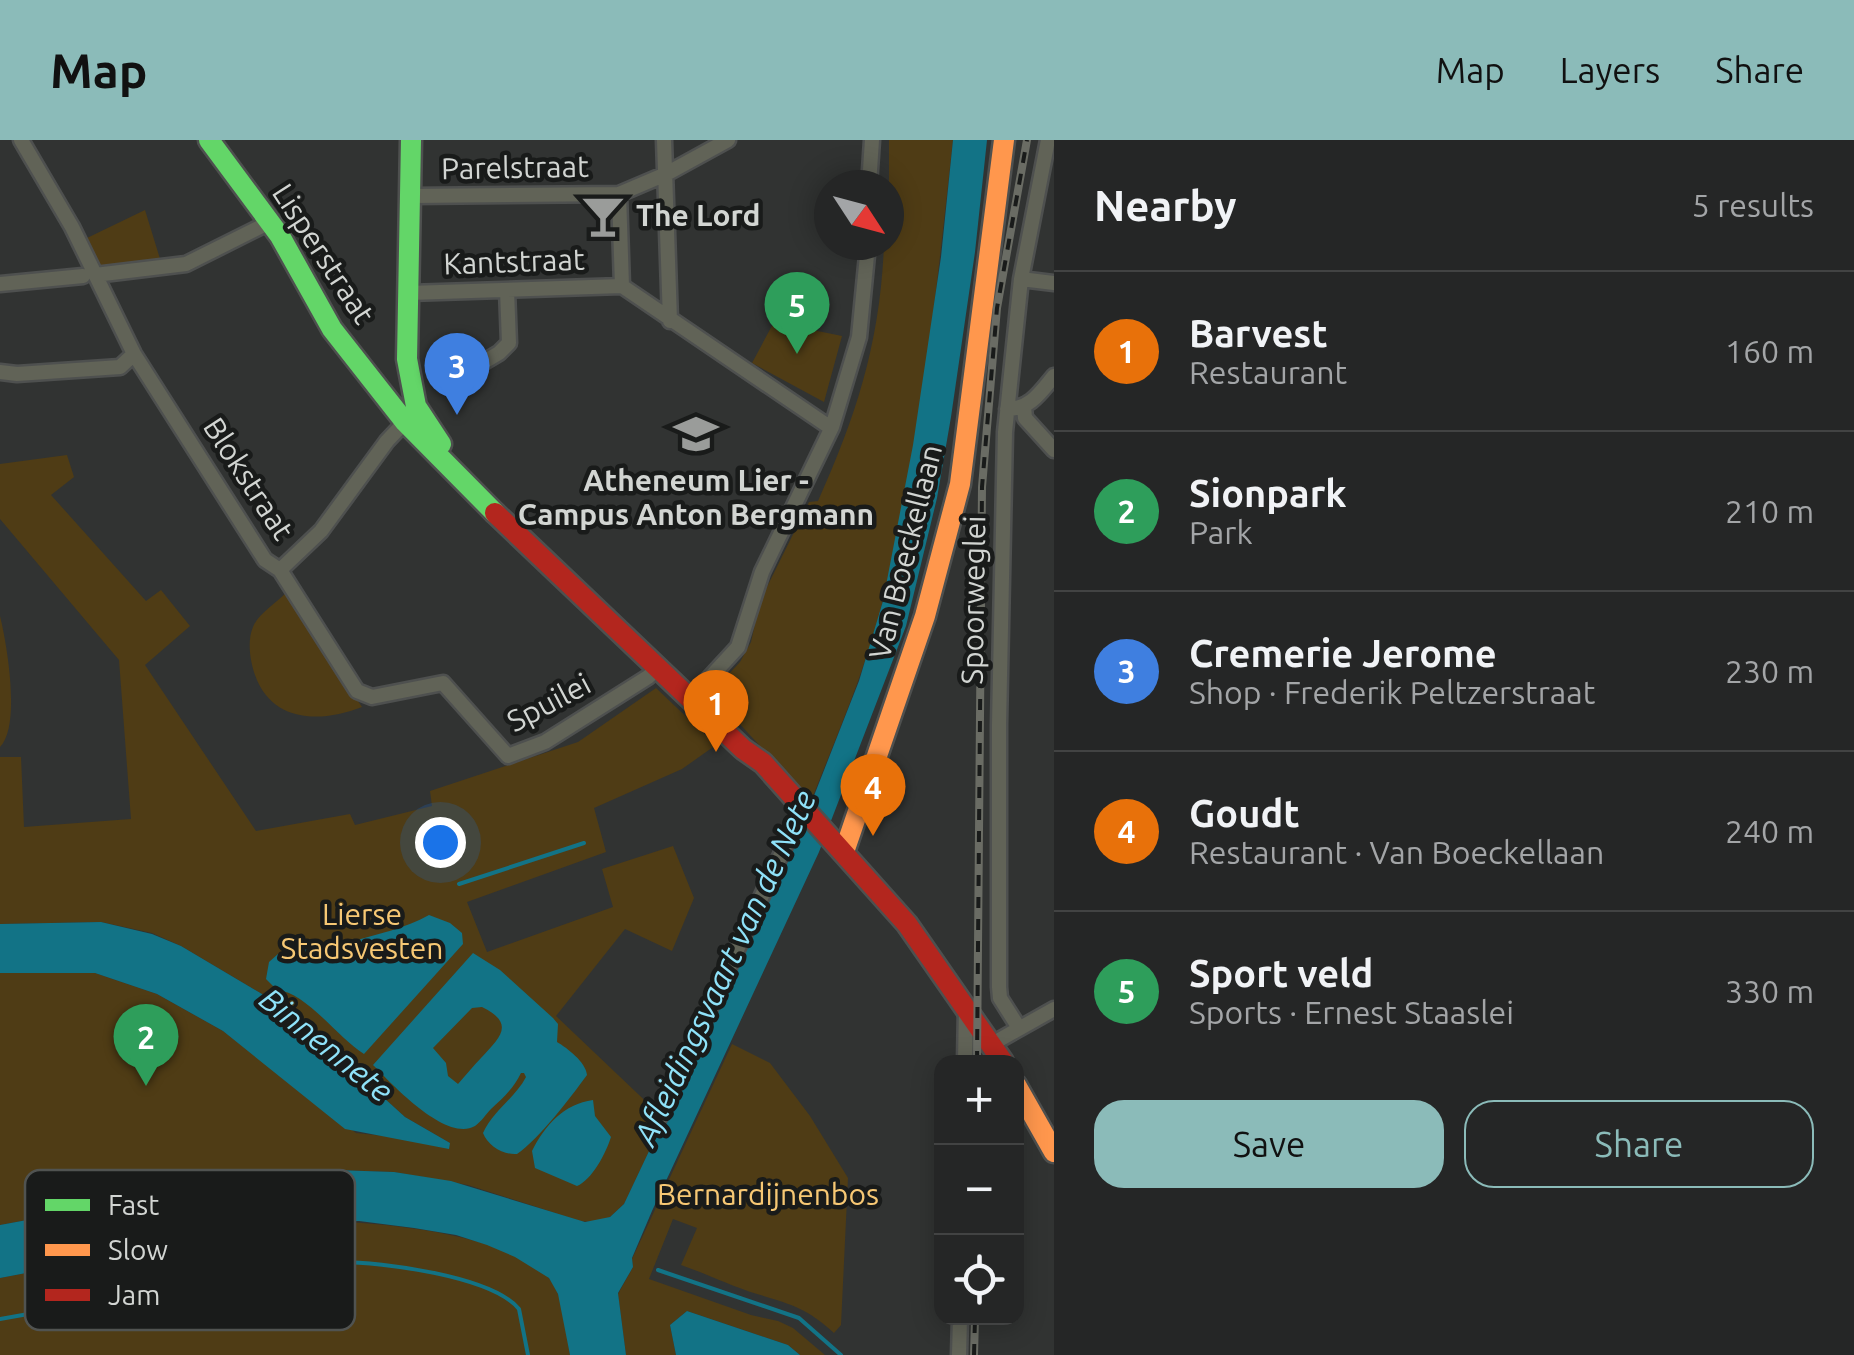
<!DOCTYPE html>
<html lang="en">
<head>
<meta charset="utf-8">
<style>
	:root { --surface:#252626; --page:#313232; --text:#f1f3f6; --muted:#a3a5a7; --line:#424343; --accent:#8bbbb9 }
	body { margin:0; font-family:Ubuntu,sans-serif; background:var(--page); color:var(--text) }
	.controls { position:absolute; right:30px; bottom:30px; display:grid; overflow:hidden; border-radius:20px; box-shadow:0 5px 25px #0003 }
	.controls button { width:90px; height:90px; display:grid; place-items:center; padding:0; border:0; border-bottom:2px solid var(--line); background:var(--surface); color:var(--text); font:50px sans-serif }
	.compass { position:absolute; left:814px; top:30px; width:90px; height:90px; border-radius:50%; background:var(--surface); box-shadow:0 5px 25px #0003; rotate:126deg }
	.you { position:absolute; left:440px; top:702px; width:35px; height:35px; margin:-25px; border:8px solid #fff; border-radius:50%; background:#1a73e8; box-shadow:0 0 0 15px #1a73e833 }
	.badge { display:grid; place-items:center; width:65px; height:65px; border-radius:50%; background:var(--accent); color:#fff; font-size:32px; font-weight:700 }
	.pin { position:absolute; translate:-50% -82px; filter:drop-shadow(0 2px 5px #0008) }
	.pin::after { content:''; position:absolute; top:52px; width:35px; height:30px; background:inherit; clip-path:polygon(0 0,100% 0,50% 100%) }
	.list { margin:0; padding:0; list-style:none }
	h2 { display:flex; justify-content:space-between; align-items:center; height:130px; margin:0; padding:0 40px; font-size:42px }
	h2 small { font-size:32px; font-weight:400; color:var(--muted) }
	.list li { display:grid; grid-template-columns:65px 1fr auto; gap:30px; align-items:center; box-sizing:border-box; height:160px; padding:0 40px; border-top:2px solid var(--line) }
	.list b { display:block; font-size:38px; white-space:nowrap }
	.list p { margin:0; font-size:32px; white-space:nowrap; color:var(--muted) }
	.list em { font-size:32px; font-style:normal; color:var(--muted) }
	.actions { display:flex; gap:20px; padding:30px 40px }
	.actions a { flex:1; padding:22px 0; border:2px solid var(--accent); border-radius:30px; text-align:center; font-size:35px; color:var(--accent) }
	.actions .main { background:var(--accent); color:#111 }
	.icon { flex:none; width:55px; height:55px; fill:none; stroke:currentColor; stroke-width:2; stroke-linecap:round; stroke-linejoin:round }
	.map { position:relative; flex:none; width:1054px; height:1215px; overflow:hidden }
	header { display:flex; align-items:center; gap:60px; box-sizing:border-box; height:140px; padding:0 50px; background:var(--accent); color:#111 }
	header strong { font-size:48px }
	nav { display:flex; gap:55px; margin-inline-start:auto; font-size:35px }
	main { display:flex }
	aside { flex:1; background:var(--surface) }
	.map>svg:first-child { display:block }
</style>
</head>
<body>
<header>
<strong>Map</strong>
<nav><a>Map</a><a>Layers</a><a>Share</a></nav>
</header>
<main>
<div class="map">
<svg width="1054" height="1215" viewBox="0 0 1054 1215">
	<rect width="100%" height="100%" fill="#313332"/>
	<path fill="#4f3c15" d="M889,0H953C936,154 920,309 883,460C866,529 837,595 811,661L711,553L740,522L751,502L760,461L809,362L818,361C857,274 880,202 884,105H889Z
		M145,70L161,122L101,131L87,98Z
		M774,182L842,196L824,262L752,223Z
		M67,315L74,337L51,355L146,461L161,450L190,486L145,525L256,691L350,674L355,685L432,666L430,651L578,602L656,548L716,605L682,629L594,668L606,712L467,762L487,812L613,767L602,729L673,706L694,758L672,811L625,789L556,876L658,973L666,976L624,1064L610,1077L594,1082L580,1081L468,1045L394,1032L336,1030L258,1037L0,1085V833H95L157,854L223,891L356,993L450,1003L405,977L284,867L181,806L152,793L101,782L0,784V617H21L24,687L131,679L119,520L0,379V324Z
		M286,453L362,567C321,583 272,583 255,535C250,521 247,501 253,487C258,474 276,463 286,453Z
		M0,476C7,504 21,586 0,607Z
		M732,904L770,923L810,976L848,1038L841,1185L834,1193C807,1168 790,1164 757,1154C731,1146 707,1134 681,1125L697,1088L673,1079L649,1139L751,1175L778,1181L793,1188L825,1215H800L788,1205L687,1171L670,1185L676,1215H626L618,1154L633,1127L632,1119Z
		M323,1081C378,1082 516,1094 551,1141C565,1160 566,1192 570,1215H0V1138L289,1083Z"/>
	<path fill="#127386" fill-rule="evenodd" d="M953,0H987L975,112L951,277L937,358L906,486L819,712L652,1071L632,1118L633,1127L618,1153L626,1215H570L558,1154L549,1138L515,1117L487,1105L456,1095L414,1088L359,1081L289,1083L0,1138V1085L259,1037L335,1030L394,1032L451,1041L585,1082L610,1077L624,1064L799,694L859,541L883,461L913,305L941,117Z
		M429,775L450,783L462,793L463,804L364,914C338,898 306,852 277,850L266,839L269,822L278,814L344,800L352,802C378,793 405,789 429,775Z
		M101,782L152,794L181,806L284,867L405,977L450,1003L449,1009L345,989L223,891L157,854L95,833H0V784Z
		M473,813L500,830L553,878L558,884L557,902C567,908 586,922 587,935C571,957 539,999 517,1014C503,1015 488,1006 483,993C493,971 515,958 526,937L524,933H521C514,948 503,958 491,969C486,974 481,982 475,986C446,1003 391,943 373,925ZM482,867C516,884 500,897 481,918C473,926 466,935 458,944L448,936L446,923L433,908L472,868Z
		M593,960L595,976L611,997C606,1013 592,1040 577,1046L535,1028L532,1011C545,985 564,964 593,960Z
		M687,1171L788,1205L800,1215H676L670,1185Z"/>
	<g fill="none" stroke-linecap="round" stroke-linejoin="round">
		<path stroke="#127386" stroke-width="4" d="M459,744L584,703
			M658,1130L799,1178L841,1215
			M0,1179L293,1127C309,1125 325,1122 340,1122C382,1122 492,1136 519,1169L528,1215"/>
		<g stroke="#4e504f" stroke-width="19">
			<path id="street" d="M21,0L72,87L134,214L265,420L280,430L357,551L372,557L443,543L508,616L545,602L648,537L658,528
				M664,0L670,181
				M869,45L872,0
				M619,54L622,146L831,288
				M412,56L619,54L666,34L728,0
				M95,135L186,124L270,82
				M1021,139L1054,143
				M0,144L83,136
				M409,153L622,146
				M0,232L17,234L120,227L134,214
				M445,245L499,213L509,203L507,150
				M1024,267L1025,278L1054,310
				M1007,269C1030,269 1040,253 1054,236
				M280,430L321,391L387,301L405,282L410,283
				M691,558L738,507L762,432L832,287L859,197L868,105
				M1019,888L1000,858L999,847V585L1005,292L1021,139L1048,0
				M992,904L1054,869
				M965,922L966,868
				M659,978L803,667
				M959,1215L960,1178"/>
		</g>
		<g stroke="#4e504f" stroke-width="25">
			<path id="fast" d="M209,0L280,96L332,189L405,282L495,373
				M411,0L407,219L416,266L441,304"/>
		</g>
		<g stroke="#4e504f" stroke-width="25">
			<path id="slow" d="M844,712L925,476L960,344L1004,0
				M1016,945L1054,1012"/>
		</g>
		<g stroke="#4e504f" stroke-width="25">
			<path id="jam" d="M495,373L743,609L763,623L907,784L1003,922"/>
		</g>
		<use href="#street" stroke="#616357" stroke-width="14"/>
		<use href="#fast" stroke="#63d668" stroke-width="20"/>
		<use href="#slow" stroke="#ff974d" stroke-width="20"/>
		<use href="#jam" stroke="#b3261e" stroke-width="20"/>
		<g stroke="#6a6c64" stroke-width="8">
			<path id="rail" d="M977,922L982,347L997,168L1027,0
				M974,1215L975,1178"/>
		</g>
		<use href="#rail" stroke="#191b1a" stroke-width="4" stroke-dasharray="11" stroke-linecap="butt"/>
	</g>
	<defs>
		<g id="bar-bare" transform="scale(3.45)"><path d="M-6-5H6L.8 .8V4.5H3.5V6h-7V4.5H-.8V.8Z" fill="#9a9c9a" stroke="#191b1a" stroke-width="2.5" paint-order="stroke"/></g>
		<g id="school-bare" transform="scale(3.45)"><path d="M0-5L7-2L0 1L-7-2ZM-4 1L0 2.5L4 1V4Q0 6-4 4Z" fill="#9a9c9a" stroke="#191b1a" stroke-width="2.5" paint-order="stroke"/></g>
	</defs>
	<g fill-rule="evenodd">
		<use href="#bar-bare" x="603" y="76"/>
		<use href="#school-bare" x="696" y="294"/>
	</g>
	<g text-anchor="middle" stroke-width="9" stroke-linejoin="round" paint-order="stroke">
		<g font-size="30" fill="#d2d5d2" stroke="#191b1a">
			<text transform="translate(515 28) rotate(-1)" y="10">Parelstraat</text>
			<text transform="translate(323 114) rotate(57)" y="10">Lisperstraat</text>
			<text transform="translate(514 122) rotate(-2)" y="10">Kantstraat</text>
			<text transform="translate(248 339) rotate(57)" y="10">Blokstraat</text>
			<text transform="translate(906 412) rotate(-76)" y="10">Van Boeckellaan</text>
			<text transform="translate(974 460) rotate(-89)" y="10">Spoorweglei</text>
			<text transform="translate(549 563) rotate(-28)" y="10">Spuilei</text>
		</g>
		<g font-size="30" font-weight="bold" fill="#d2d5d2" stroke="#191b1a" text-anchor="start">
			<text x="636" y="86">The Lord</text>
			<text x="696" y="351" text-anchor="middle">Atheneum Lier -<tspan x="696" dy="34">Campus Anton Bergmann</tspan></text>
		</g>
		<g font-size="30" fill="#f7c874" stroke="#191b1a">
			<text x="362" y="785">Lierse<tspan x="362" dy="34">Stadsvesten</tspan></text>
			<text x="768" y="1065">Bernardijnenbos</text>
		</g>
		<g font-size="32" font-style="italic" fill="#8fe2f9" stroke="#191b1a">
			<text transform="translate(725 828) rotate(-65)" y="11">Afleidingsvaart van de Nete</text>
			<text transform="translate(326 905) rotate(39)" y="11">Binnennete</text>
		</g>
	</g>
	<rect x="25" y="1030" width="330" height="160" rx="15" fill="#191b1a" stroke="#505351" stroke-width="2.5"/>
	<rect x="45" y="1059" width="45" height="12" fill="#63d668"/>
	<rect x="45" y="1104" width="45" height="12" fill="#ff974d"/>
	<rect x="45" y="1149" width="45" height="12" fill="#b3261e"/>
	<g font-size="28" fill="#d2d5d2">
		<text x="108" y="1075">Fast</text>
		<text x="108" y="1120">Slow</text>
		<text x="108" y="1165">Jam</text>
	</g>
</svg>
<div class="controls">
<button>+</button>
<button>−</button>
<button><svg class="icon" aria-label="locate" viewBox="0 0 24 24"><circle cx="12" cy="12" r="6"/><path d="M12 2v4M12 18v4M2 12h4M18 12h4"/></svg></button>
</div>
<svg class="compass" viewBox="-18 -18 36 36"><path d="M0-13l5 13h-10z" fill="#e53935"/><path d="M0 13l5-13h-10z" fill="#a3a5a7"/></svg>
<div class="you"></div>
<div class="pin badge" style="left:716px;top:612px;background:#e8710a">1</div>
<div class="pin badge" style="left:146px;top:946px;background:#2e9e5b">2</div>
<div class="pin badge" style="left:457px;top:275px;background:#3f7fe0">3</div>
<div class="pin badge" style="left:873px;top:696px;background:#e8710a">4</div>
<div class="pin badge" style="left:797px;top:214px;background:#2e9e5b">5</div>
</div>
<aside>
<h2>Nearby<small>5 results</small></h2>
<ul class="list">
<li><span class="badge" style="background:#e8710a">1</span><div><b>Barvest</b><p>Restaurant</p></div><em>160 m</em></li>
<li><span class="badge" style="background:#2e9e5b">2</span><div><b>Sionpark</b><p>Park</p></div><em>210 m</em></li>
<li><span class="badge" style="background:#3f7fe0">3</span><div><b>Cremerie Jerome</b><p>Shop · Frederik Peltzerstraat</p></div><em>230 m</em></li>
<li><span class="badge" style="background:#e8710a">4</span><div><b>Goudt</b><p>Restaurant · Van Boeckellaan</p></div><em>240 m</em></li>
<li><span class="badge" style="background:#2e9e5b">5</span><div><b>Sport veld</b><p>Sports · Ernest Staaslei</p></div><em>330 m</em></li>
</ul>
<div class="actions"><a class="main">Save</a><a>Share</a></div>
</aside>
</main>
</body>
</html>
